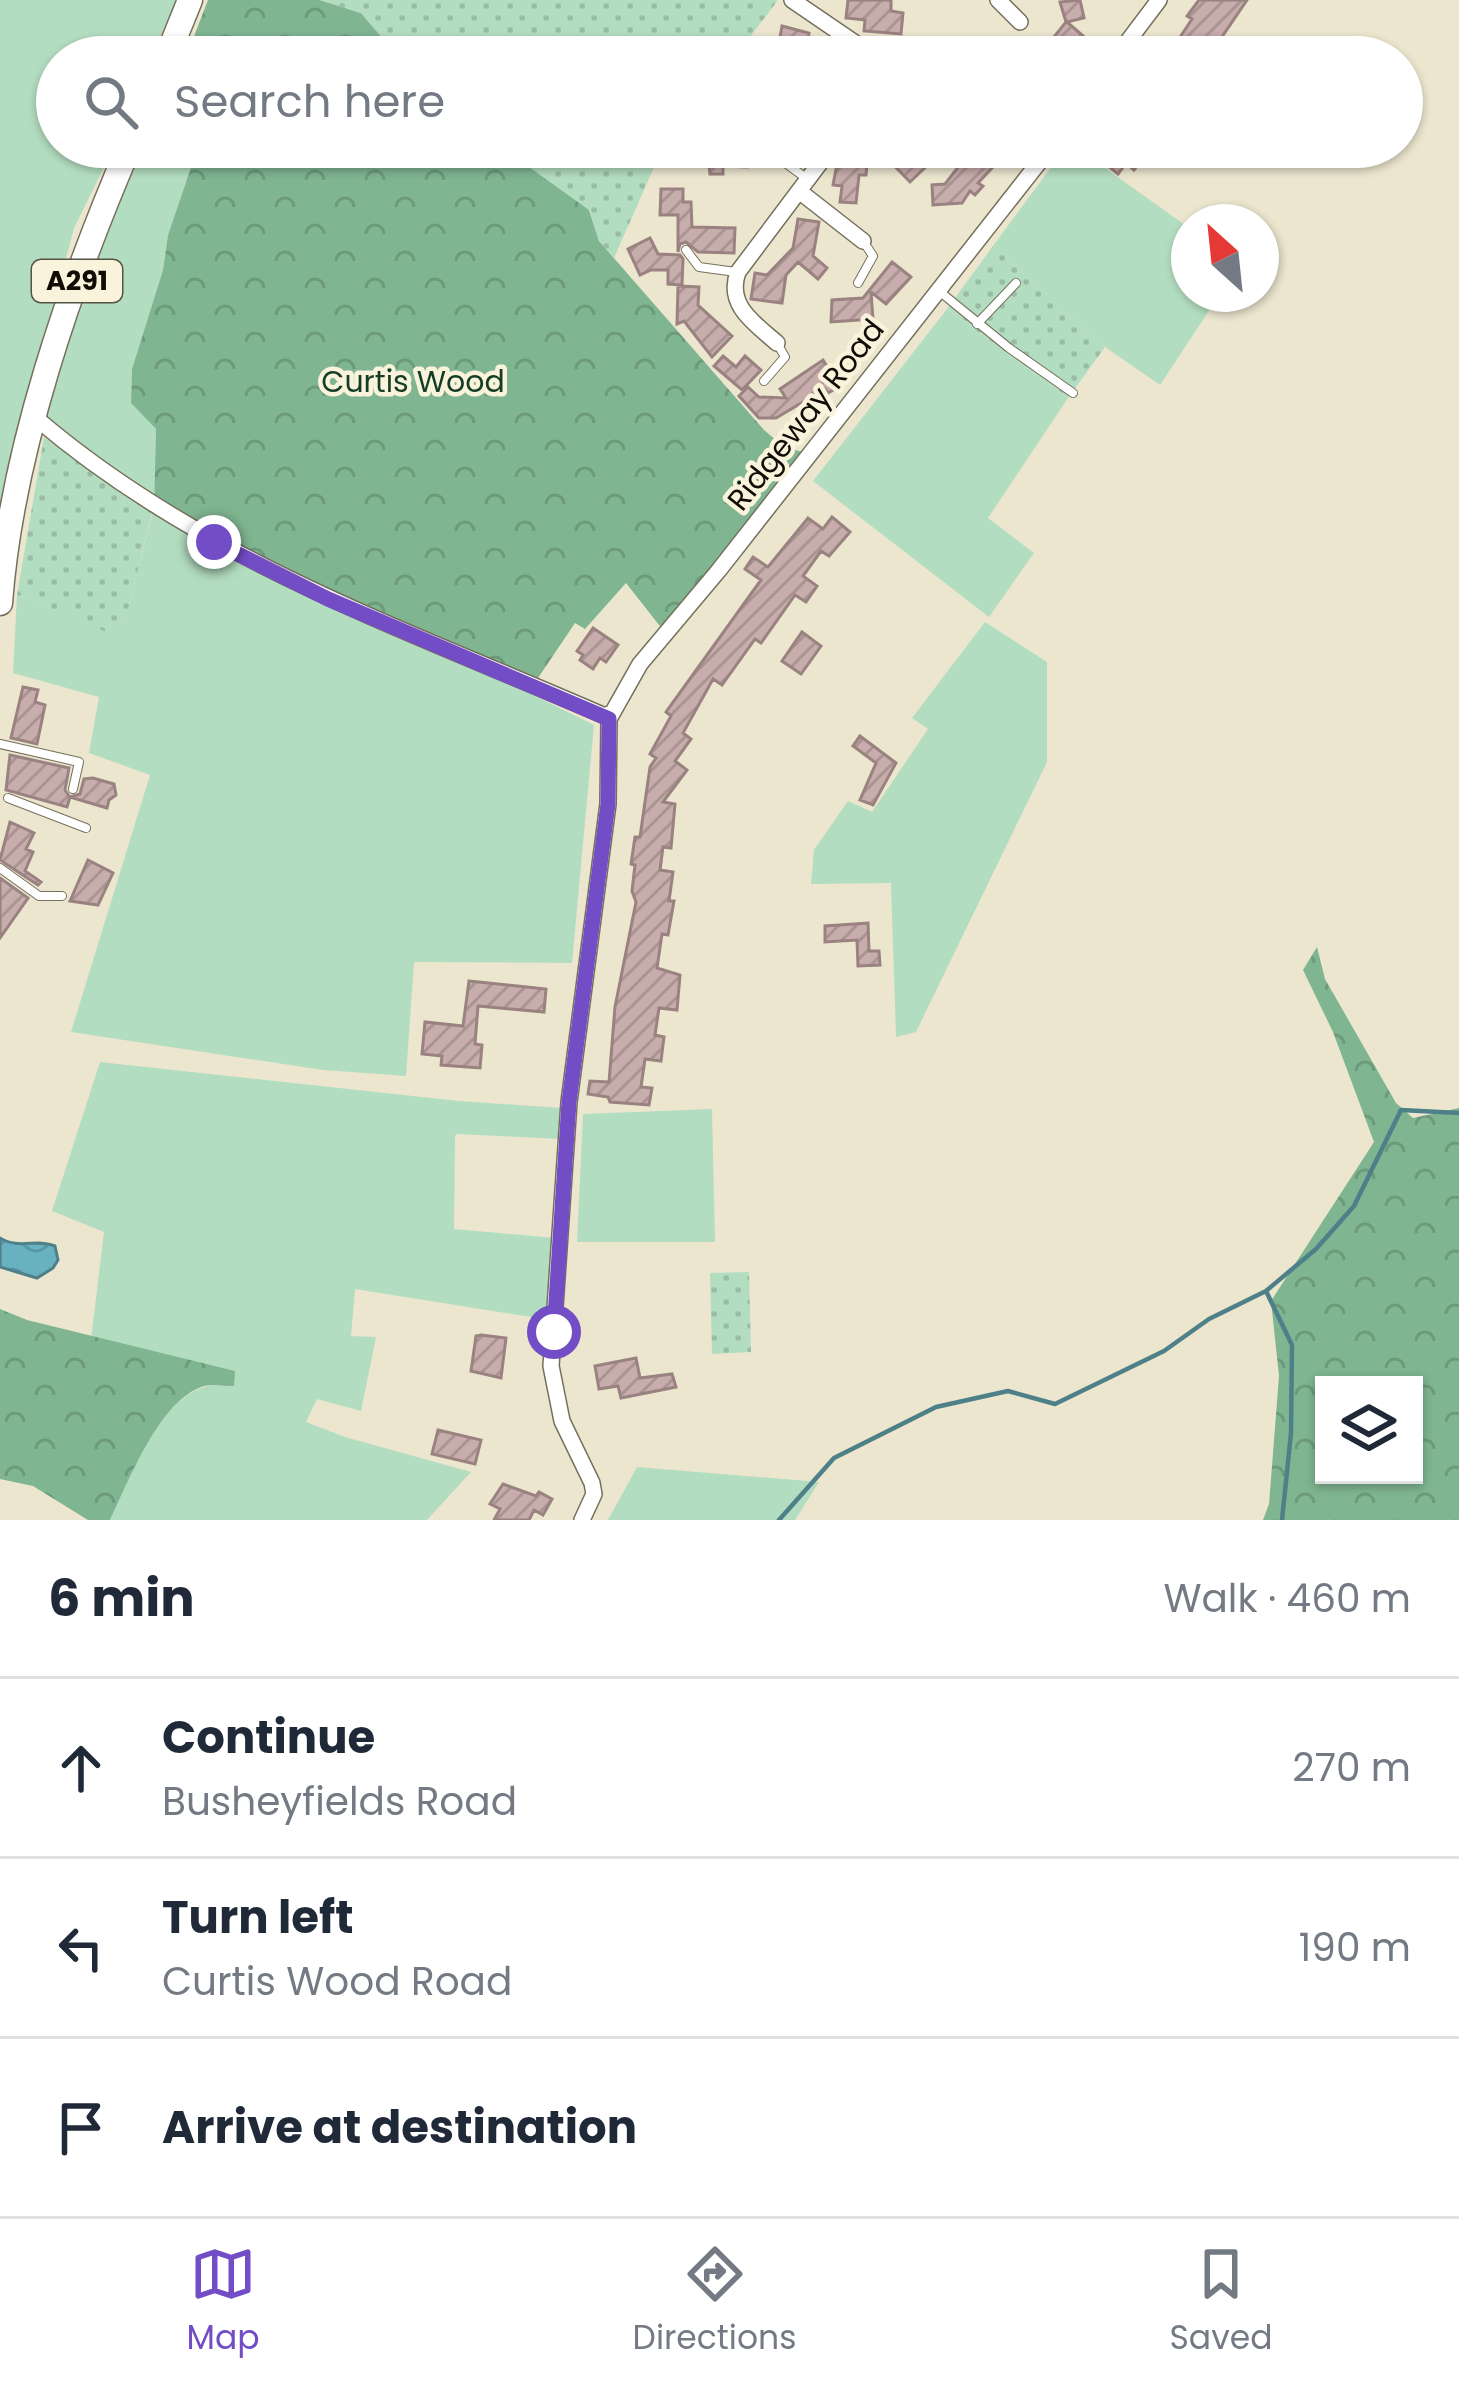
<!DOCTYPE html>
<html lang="en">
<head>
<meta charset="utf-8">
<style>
	:root { --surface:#fff; --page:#f6f6f7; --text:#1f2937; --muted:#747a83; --line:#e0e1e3; --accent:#724dc6 }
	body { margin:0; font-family:Poppins,sans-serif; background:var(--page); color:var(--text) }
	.controls { position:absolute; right:36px; bottom:36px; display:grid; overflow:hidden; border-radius:0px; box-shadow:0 3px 9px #0004 }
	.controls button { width:108px; height:108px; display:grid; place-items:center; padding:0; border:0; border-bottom:3px solid var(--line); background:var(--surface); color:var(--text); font:60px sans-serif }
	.compass { position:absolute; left:1171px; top:204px; width:108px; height:108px; border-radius:50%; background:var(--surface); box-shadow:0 3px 9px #0004; rotate:333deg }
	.stop { position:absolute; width:36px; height:36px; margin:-27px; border:9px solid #724dc6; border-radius:50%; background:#fff }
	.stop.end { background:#724dc6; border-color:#fff; box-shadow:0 3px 12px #0008 }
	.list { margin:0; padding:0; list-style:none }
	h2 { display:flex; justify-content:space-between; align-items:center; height:156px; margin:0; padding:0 48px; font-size:51px }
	h2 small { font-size:39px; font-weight:400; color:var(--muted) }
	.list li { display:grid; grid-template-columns:78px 1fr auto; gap:36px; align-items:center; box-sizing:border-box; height:180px; padding:0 48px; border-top:3px solid var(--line) }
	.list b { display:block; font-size:45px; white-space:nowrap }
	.list p { margin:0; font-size:39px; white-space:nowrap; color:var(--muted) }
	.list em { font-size:39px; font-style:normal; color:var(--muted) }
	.icon { flex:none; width:66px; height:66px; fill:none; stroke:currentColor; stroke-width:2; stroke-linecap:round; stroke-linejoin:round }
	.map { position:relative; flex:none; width:1459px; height:1520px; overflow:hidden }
	.search { position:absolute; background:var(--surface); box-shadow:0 3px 9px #0004; left:36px; right:36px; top:36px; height:132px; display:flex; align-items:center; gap:30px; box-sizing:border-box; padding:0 42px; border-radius:66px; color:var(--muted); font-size:45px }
	.sheet { height:696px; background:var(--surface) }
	nav { display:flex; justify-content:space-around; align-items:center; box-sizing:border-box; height:168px; border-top:3px solid var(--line); background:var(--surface); font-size:33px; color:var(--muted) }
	nav a { display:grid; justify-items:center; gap:6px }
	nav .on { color:var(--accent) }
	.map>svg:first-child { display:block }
</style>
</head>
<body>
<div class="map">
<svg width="1459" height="1520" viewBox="0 0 1459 1520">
	<defs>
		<pattern id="forest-crowns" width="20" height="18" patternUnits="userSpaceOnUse" patternTransform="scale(3)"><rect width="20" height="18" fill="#7fb591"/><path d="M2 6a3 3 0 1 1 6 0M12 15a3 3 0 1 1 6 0" fill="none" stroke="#6d9a7c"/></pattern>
		<pattern id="park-dots" width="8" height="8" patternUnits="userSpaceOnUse" patternTransform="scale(3)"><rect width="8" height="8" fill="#b3ddc0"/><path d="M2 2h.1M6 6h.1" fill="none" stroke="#99bca4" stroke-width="1.8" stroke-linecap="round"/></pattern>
		<pattern id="water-waves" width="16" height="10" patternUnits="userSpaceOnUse" patternTransform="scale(3)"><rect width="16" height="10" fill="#67b1c1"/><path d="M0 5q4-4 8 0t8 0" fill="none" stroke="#5897a4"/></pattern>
		<pattern id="building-hatch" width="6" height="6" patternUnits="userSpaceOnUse" patternTransform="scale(3)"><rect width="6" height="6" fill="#c7adab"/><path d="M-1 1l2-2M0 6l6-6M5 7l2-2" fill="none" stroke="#aa9492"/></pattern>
	</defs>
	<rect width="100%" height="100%" fill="#ece6cf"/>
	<path fill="#b3ddc0" d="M0,0H177L151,57H57V147H114L74,228L0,506Z
		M129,147H198L168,235L163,270L132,369L131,403L156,429L154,507L594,725L572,963L414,962L406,1076L323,1070L71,1032L150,775L89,753L99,697L13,673L17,595L121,637L154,507L36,418Z
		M1066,147H1076L1189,228V294H1220L1160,385L1105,347L993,246Z
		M947,309L1068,398L988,518L1034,553L989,617L813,481Z
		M985,622L1047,662V762L916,1032L896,1037L891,883L811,884L814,850L848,801L872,812L928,729L912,718Z
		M100,1062L459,1101L562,1108L561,1139L456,1134L455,1137L454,1229L555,1238L550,1320L355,1289L351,1336L376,1337L361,1411L317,1399L306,1422L345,1437L471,1472L427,1520H110C129,1480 158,1401 204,1387C213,1384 224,1386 233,1386L91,1339L104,1232L52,1211Z
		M712,1109L715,1242H577L583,1114Z
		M637,1467L819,1482L795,1520H608Z"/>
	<path fill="url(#forest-crowns)" fill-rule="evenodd" d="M208,0H320L361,13L399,57H186Z
		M198,147H513L589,210L599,241L764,430L784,447L810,454L663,630L626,583L585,629L575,623L538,678L486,664L154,507L156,429L131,403L132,369L163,270L168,235Z
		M1317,947L1325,979L1396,1103L1413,1118L1459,1108V1520H1263L1269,1504L1279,1376L1271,1301L1374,1142L1333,1032L1303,970ZM1414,1385V1475H1324V1385Z
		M0,1309L27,1320L235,1371L234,1386C224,1386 213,1384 204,1386C159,1400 129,1481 110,1520H88L33,1486L0,1479Z"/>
	<path fill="url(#park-dots)" d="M320,0H778L735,57H399L361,13Z
		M501,147H663L614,258L599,241L589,210Z
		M993,246L1105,347L1068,398L947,309Z
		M44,437L152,513L121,638L17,595Z
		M749,1272L751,1352L712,1354L710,1273Z"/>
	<path fill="url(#water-waves)" stroke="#4d8089" stroke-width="3" d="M0,1238C20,1250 36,1238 55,1246L58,1260L53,1268L37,1278L0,1267Z"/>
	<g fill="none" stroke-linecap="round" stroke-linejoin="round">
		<path stroke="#4d8089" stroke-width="4.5" d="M1266,1291L1292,1345L1291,1433L1282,1520
			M779,1520L834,1458L936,1407L1008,1391L1055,1404L1164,1351L1209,1319L1266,1291L1316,1249L1354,1206L1401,1110L1459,1113"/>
	</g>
	<path fill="url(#building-hatch)" stroke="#9a8280" stroke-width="3" d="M848,0H891V11L903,13L901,34L864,31L865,20L846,18Z
		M1080,0L1084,18L1067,22L1089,41L1072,57H1038L1066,22L1060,2Z
		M1199,0H1247L1213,50L1209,48L1203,57H1167L1192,19L1187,16Z
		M782,26L809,33L807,45L841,50L840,57H790L791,51L778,49Z
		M697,147L747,150V167L723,166V174H710L709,165H697Z
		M895,147L906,157L917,147L931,162L910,182L885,156Z
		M992,147L1006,153L978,183L983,186L975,195L970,191L962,203L933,205L932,185L945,184L973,148L985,156Z
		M1085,147H1150L1134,170L1126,163L1118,174Z
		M838,159L867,163L866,175H859L856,203L840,202L842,186L833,185Z
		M661,189H683V202H691L692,227L735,228L734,253L698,252L686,242L680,244L678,252V215H660Z
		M798,219L819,222L813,256L827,268L818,279L798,262L786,275L782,303L751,299L755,273L767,275L793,248Z
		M650,238L658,254L680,255L683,259L682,285L668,284V270H651L640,275L628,249Z
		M892,262L911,277L886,304L871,292L873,319L831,322L832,300L863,298Z
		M678,286L699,287L698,305L732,336L712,357L684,321L677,324Z
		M723,356L736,367L745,356L761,370L742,390L714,366Z
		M823,360L840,386L828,393L825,389L776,418H759L739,396L748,387L759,397L786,398L780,389Z
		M832,517L850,532L829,556L821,551L803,576L817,586L806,602L795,595L761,643L755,639L722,685L713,679L683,733L691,739L675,761L687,770L663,802L675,804L671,848L663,847L660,870L673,872L669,901H674L668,935L662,934L657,968L680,975L677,1010L659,1008L655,1035L664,1037L661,1061L645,1059L641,1087L652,1088L649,1105L610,1102L608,1097L588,1094L590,1081L609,1082L615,1007L636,902L632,891L635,865L631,864L635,837H640L650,767L656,758L650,754L671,716L666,712L761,580L745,569L753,557L768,567L808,518L823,529Z
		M593,628L618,645L606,662L600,658L593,669L580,660L583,655L577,651Z
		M802,632L821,646L801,674L782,661Z
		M23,687L38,690L35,702L45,705L37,744L11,738Z
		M860,736L896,763L873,805L860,800L876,763L853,746Z
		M10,755L69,768L65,790L70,797L80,794L84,779L93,778L114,784L116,795L109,800L107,808L70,797L67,807L6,790Z
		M10,822L34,833L26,849L33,852L25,871L41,882L38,885L0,860Z
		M88,860L113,873L98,905L70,901Z
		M0,878L28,898L0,938Z
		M868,923L869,951H879L880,965L858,966L857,940L825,942V926Z
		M469,981L546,989L544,1012L478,1006L475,1044L482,1045L480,1068L441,1065L442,1056L422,1054L425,1022L463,1026Z
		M481,1335L506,1338L501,1378L471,1371L476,1336Z
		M636,1358L640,1378L672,1374L676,1387L621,1398L618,1386L599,1389L595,1366Z
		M438,1430L481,1440L475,1464L432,1454Z
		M503,1484L536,1496L539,1492L552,1499L543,1515L534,1510L529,1520H494L500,1509L490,1504Z"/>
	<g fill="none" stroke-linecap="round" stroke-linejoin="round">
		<g stroke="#75705c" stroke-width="10">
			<path id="lane" d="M773,154L806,178
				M686,250L699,267L736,272
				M858,283L873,256L863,241
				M939,291L1009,348L1073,393
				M977,324L1016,283
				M764,381L785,357L778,345
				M0,744L79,762L73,789
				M8,798L86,828
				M0,868L39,896H62"/>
		</g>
		<g stroke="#75705c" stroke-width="18">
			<path id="street" d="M792,0L855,43L865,57
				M998,0L1020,22
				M1116,57L1159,0
				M799,191L863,241
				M777,343C754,323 726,305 738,272L832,147
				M36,418C203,561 406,629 605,716
				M609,719L640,664L719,570L1051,147
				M582,1520L594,1494L592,1483L562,1421L551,1366L569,1102L608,804L609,719L605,716L609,714"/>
		</g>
		<g stroke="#75705c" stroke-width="27">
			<path id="primary" d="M167,57L190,0
				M0,603C11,454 70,284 129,147"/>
		</g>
		<use href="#lane" stroke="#fff" stroke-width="8"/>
		<use href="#street" stroke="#fff" stroke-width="15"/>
		<use href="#primary" stroke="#fff" stroke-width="24"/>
	</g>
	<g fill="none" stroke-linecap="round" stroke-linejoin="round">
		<path stroke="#724dc6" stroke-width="15" d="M214,542L328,599L609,719L608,804L569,1102L554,1332"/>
	</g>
	<g text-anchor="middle" stroke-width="9" stroke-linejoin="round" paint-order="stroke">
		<rect fill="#f9f3dc" stroke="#555246" stroke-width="3" x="32" y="260" width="90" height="42" rx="9"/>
		<g font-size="27" font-weight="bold" fill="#0f0d06">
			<text x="77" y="290">A291</text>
		</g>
		<g font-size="30" fill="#133d25" stroke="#f9f3dc">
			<text x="413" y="392">Curtis Wood</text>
		</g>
		<g font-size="30" fill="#0f0d06" stroke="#f9f3dc">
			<text transform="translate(806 415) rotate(-52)" y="10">Ridgeway Road</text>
		</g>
	</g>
</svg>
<div class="controls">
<button><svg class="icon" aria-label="layers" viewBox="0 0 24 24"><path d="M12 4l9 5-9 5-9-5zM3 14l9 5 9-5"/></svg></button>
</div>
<svg class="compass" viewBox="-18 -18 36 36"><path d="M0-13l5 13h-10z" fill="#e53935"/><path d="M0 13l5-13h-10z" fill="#747a83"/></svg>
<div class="stop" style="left:554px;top:1332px"></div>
<div class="stop end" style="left:214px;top:542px"></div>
<div class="search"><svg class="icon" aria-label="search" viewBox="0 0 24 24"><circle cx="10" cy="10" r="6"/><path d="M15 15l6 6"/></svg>Search here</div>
</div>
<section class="sheet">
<h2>6 min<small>Walk · 460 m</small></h2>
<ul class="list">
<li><svg class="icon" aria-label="ahead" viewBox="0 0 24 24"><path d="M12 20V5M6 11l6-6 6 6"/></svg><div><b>Continue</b><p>Busheyfields Road</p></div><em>270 m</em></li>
<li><svg class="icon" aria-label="left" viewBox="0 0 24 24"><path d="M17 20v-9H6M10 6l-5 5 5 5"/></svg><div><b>Turn left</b><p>Curtis Wood Road</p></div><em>190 m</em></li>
<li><svg class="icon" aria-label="arrive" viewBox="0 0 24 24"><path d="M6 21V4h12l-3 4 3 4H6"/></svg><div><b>Arrive at destination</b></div></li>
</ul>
</section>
<nav>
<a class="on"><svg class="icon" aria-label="map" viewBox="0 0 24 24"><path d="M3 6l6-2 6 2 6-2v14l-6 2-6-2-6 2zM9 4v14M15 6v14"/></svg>Map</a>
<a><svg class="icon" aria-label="directions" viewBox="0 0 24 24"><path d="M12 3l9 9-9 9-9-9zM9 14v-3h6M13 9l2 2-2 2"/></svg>Directions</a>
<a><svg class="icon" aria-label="saved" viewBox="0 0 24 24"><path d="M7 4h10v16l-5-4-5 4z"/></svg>Saved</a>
</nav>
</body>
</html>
